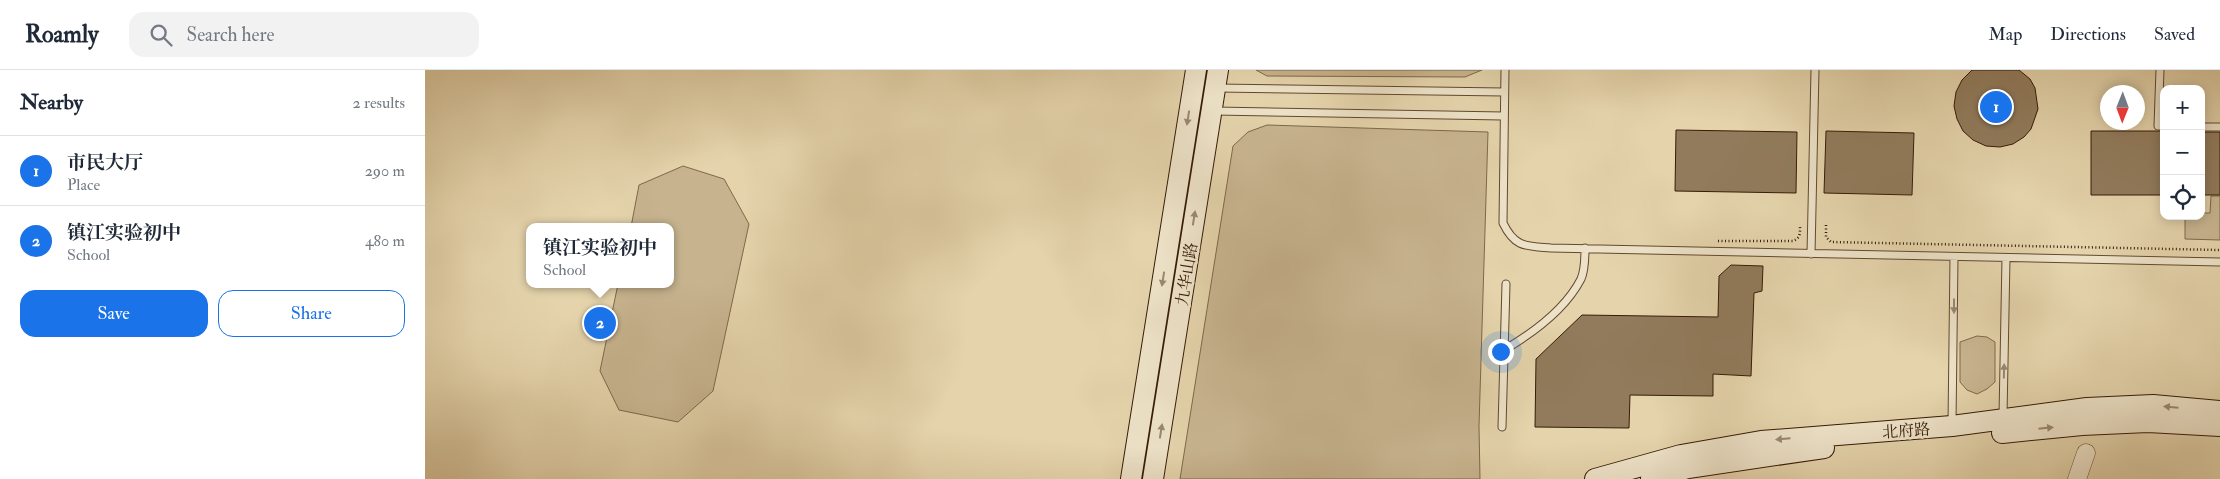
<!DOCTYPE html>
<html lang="en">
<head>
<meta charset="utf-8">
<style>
	:root { --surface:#fff; --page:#f2f2f3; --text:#1f2937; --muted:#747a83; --line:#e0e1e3; --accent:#1a73e8 }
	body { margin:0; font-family:"IM FELL Double Pica","Noto Serif SC",serif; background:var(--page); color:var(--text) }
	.controls { position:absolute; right:15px; top:15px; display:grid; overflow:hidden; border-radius:10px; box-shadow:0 2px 12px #0003 }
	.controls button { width:45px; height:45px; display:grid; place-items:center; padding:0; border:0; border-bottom:1px solid var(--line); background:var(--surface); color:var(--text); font:25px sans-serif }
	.compass { position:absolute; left:1675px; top:15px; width:45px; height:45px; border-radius:50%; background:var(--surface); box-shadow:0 2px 12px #0003; rotate:181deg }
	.you { position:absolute; left:1075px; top:281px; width:18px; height:18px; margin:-12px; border:4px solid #fff; border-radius:50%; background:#1a73e8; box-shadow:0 0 0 8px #1a73e833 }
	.badge { display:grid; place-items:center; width:32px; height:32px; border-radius:50%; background:var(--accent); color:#fff; font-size:16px; font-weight:700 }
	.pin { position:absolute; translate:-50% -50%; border:2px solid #fff; box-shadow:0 1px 5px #0006 }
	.popup { position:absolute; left:101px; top:153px; width:148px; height:65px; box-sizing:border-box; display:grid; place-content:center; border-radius:10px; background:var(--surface); filter:drop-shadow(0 1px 4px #0005); font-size:16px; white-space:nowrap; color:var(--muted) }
	.popup b { font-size:19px; color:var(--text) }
	.popup::after { content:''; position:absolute; left:50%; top:100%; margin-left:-10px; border:10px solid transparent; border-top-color:var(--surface) }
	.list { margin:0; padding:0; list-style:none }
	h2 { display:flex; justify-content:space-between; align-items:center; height:65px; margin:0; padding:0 20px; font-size:21px }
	h2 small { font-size:16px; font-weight:400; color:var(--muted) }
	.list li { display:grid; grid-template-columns:32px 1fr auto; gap:15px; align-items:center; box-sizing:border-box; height:70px; padding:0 20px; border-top:1px solid var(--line) }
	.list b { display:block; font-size:19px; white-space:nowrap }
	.list p { margin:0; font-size:16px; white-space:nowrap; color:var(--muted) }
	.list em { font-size:16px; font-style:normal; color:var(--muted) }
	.actions { display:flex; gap:10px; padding:15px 20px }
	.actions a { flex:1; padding:11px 0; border:1px solid var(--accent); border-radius:15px; text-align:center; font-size:18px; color:var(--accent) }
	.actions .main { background:var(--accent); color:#fff }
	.icon { flex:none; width:28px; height:28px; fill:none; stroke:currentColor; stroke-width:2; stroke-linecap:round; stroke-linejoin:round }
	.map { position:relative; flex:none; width:1795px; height:409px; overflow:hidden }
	header { display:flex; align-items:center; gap:30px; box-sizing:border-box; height:70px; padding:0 25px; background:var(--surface); border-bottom:1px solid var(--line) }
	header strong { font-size:24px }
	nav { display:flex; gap:28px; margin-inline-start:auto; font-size:18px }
	.search { width:350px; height:45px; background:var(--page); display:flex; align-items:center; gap:12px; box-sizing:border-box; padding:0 18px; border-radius:15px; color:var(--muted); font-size:19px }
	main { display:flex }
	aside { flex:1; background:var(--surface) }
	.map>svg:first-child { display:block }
</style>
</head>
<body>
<header>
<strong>Roamly</strong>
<div class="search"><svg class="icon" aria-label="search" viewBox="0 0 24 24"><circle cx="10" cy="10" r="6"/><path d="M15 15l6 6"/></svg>Search here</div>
<nav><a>Map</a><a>Directions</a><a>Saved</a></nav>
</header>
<main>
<aside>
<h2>Nearby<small>2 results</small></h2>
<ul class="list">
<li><span class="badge">1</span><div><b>市民大厅</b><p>Place</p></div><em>290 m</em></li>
<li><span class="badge">2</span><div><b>镇江实验初中</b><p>School</p></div><em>480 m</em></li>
</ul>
<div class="actions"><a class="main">Save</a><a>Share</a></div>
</aside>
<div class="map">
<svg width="1795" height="409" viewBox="0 0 1795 409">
	<rect width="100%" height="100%" fill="#e4d3ab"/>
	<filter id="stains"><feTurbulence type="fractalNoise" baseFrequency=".004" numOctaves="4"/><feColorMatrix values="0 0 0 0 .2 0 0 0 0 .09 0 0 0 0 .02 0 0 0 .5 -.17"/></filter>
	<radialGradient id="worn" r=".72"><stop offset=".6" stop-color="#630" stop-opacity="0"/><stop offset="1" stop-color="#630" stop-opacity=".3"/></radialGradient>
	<path fill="#c7b48f" stroke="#7f684a" d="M831,0H1057L1040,7L842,6Z
		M842,55L1063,62L1054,356L1055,409H755L808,76L823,62Z
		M258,96L299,109L324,154L288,321L253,352L194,340L175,301L193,214H245V157H206L214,115Z
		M1786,126H1795V170L1760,169V146H1776V143H1785Z
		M1552,266L1562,267L1570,272V312L1562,319L1552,324L1542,320L1535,312V272Z"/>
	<path fill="#917b5c" stroke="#371b06" d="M1547,0H1594L1605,9L1610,18L1613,39L1606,59L1599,67L1588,74L1575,77L1561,76L1548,70L1538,61L1532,49L1529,36L1531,22L1537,10Z
		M1251,60L1372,62L1371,123L1250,121Z
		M1401,61L1489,63L1487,125L1399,123Z
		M1666,61H1739V125H1666Z
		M1776,62H1795V125H1776Z
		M1306,195L1338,196L1337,221L1329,223L1326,306L1288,304V326L1205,325L1204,358L1110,357L1111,289L1157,245L1293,247L1294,206Z"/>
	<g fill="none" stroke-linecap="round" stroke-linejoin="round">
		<g stroke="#62492f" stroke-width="9">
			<path id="service" d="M1080,0L1078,153C1090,178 1101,176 1126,178L1795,192
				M1735,0L1733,56H1739
				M792,18L1079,22
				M789,41L1078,46
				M1776,57H1795
				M1386,184L1390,0
				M1079,280C1108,263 1140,240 1156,209C1160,200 1160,188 1160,178
				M1578,346L1581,188
				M1527,354L1529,187
				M1077,357L1081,214"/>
		</g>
		<g stroke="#62492f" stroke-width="19">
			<path id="tertiary" d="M1652,409L1661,383"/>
		</g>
		<g stroke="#371b06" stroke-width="22">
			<path id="secondary" d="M1577,363L1657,355L1723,352L1795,356
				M706,409L771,0
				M728,409L793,0
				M1170,409L1256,385L1336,371L1527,356L1662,338L1728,335L1795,341
				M1226,409L1263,398L1399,378"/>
		</g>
		<path stroke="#371b06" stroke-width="2.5" stroke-dasharray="1 2.5" stroke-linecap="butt" d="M1401,155V167L1406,172L1795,180
			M1293,171H1368C1376,168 1375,162 1375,155"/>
		<use href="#service" stroke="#ede2c8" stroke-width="7"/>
		<use href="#tertiary" stroke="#ede2c8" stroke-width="18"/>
		<use href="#secondary" stroke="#ede2c8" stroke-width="20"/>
	</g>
	<defs><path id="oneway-solid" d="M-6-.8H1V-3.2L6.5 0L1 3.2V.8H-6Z" transform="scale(1.25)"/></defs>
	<g fill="#9b8871">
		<use href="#oneway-solid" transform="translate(763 48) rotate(99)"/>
		<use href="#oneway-solid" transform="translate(769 148) rotate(-81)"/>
		<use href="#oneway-solid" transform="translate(738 209) rotate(99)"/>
		<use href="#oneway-solid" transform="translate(1529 236) rotate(90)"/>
		<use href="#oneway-solid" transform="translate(1579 301) rotate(-89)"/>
		<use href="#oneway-solid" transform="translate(1746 337) rotate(-175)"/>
		<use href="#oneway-solid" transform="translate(1621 358) rotate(-6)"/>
		<use href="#oneway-solid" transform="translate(736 361) rotate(-81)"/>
		<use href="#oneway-solid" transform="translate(1358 369) rotate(175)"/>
	</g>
	<g text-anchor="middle" stroke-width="5" stroke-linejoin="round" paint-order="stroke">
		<g font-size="16" fill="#371b06" stroke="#ede2c8">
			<text transform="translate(761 204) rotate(-81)" y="6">九华山路</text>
			<text transform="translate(1481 360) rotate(-4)" y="6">北府路</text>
		</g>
	</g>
	<rect width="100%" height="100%" filter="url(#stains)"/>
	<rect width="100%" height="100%" fill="url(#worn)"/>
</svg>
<div class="controls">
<button>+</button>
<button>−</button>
<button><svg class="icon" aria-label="locate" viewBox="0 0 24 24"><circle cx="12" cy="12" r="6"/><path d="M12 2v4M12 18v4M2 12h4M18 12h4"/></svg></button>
</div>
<svg class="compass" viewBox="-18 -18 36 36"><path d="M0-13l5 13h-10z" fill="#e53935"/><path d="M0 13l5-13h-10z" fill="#747a83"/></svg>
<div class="you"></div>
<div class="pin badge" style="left:1571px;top:37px">1</div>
<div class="pin badge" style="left:175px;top:253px">2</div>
<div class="popup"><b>镇江实验初中</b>School</div>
</div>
</main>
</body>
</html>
